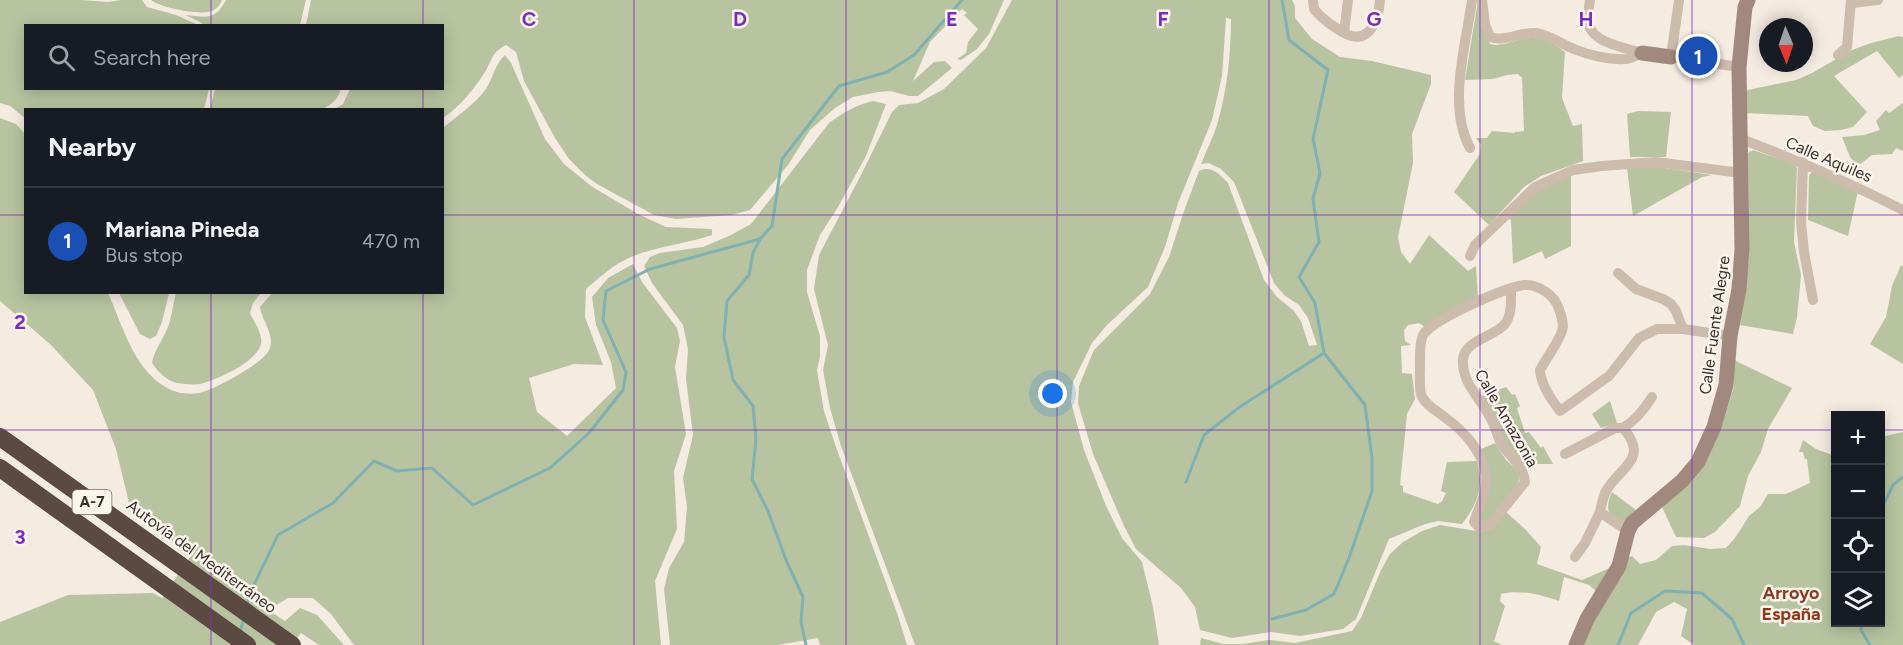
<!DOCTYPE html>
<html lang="en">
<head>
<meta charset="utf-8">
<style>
	:root { --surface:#171b24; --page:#20242c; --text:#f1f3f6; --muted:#9ea1a6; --line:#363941; --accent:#ea580c }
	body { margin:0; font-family:Figtree,sans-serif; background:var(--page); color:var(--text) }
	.controls { position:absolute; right:18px; bottom:18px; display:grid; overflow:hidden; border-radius:0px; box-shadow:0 3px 15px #0003 }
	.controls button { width:54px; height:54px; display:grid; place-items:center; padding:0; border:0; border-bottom:2px solid var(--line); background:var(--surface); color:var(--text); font:30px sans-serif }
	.compass { position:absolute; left:1759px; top:18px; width:54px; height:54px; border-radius:50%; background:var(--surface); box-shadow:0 3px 15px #0003; rotate:178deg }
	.you { position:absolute; left:1053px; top:394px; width:21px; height:21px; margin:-15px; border:4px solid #fff; border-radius:50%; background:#1a73e8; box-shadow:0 0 0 9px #1a73e833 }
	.badge { display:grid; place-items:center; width:39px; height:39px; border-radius:50%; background:var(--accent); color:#fff; font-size:20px; font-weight:700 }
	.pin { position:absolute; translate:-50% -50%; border:3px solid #fff; box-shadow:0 2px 6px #0006 }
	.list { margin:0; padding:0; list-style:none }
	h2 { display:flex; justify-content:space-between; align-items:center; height:78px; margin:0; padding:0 24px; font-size:26px }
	h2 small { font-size:20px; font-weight:400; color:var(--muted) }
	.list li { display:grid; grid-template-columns:39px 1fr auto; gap:18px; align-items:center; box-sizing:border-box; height:108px; padding:0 24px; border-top:2px solid var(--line) }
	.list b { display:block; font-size:22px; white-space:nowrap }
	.list p { margin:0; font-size:20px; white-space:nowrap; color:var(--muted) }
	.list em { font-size:20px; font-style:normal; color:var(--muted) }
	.icon { flex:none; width:33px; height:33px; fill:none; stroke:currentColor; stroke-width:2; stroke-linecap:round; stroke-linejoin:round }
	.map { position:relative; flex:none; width:1903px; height:645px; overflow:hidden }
	.search { position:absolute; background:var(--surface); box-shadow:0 3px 15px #0003; left:24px; top:24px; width:420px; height:66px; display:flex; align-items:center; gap:15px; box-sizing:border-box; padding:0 21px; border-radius:0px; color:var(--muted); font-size:22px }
	.panel { position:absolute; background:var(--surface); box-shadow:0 3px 15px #0003; left:24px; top:108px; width:420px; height:186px; border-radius:0px }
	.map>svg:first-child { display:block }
</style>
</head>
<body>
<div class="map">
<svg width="1903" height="645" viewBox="0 0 1903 645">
	<rect width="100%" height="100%" fill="#f4ebe1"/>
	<path fill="#b8c4a0" d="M0,0H81L108,2L121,0H142L147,7L176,15L196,24L197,25L26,26V88L209,89L204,109L26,110L25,118L10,106L0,103Z
		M151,0H222C219,6 216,11 208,12C195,14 161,8 151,0Z
		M226,0H306L300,25H204L198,21L185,15C206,17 215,21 226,0Z
		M311,0H1004L989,34L977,49L961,60L957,59L966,53L968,42L978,29L964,15L967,13L962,9L930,42L913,81L934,62L945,61L952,68L918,96H909L890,91L878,92L853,97L835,108L810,130L788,165L750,210L731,215L676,219L654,215L597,184L585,175L569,159L555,138L524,81L516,52L506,45C489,54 493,61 483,75C472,92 459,107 443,118L442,110L335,109L343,104L350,89L442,88V26L306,25Z
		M1012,0H1292L1295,6V18L1312,39L1340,57L1372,61L1431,75V84L1412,134L1413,163L1398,237L1401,252L1410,264L1429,235L1468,271L1476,266L1478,298L1425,327L1419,323L1408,325L1404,330L1405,341L1411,345L1401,346L1402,373L1412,374L1415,399L1407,414L1400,485L1403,486V492L1438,504L1442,501L1446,493L1441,491L1447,462L1477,461C1485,485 1477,505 1462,524L1438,521L1425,524L1389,539L1356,619L1343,629L1300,636L1271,632L1232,638L1200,630L1195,607L1181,588L1136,549L1124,526L1093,454L1078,403L1079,386L1094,350L1150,294L1169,257L1184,211L1199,171C1211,165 1219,174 1228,183L1264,280L1277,297L1293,310L1301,321L1309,346L1317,345L1308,318L1299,305L1284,295L1274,283L1234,182L1221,169L1209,163L1201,164C1206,151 1213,138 1217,125C1227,91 1231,54 1231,19L1226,18L1222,76L1212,120L1178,203L1165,247L1148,287L1107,325L1092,343L1073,382L1071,402L1084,450L1106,506L1122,538L1142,562L1153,607L1159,645H915L841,446L830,408L823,370L828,345L814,289L819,255L861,175L892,112L899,105L918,103L944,89L986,48Z
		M1478,0L1480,25L1490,44C1505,48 1518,37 1533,38C1545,38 1556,45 1565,52L1562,98L1573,126L1582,124L1583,161L1541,176L1524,187L1489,225L1454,192L1480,154L1481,145L1476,138H1487L1492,131L1515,133V132L1524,131L1522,78L1518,74L1507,75L1493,79L1465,80Z
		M1899,36L1903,37V75L1899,78L1877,51L1834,76L1867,112L1853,127L1841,130L1825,131L1813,126L1808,116L1744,113L1743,91L1796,80L1812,73L1852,50L1871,43Z
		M505,55L511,63L545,139L564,164L591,186L638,214L666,227L712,229V235C686,244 657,246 631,257C614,264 600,277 586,289L585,317L603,365L574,364L529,378L537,412L567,436L616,388L611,362L596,325L592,297L608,278L633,264L642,282L677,328L680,341L675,367L686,434L674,471L677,529L655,581L661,645H354L331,614L313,598H288L268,610L285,621L300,608L317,615L344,645H319L301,633L292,645H0V622L68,595L153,593L162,598L191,556L130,507L116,449L93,390L50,344L0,301V118L16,124L25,134L26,292L108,293C122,324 133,367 164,386C174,393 187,395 199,393C212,391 264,363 269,350C276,335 262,322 260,307L272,293L442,292L443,128C457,116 475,104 486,89C493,78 495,64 505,55Z
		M215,89V88L341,89C338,99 332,105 322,109H210Z
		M873,101L886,104L866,156L838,207L820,235L807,270V292L820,336V357L817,370L824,411L836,447L897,613L907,645H820L818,638L777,645H670L664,589L669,568L684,542L687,507L683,478L693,435L686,379L688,349L683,325L652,283L644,266L650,257L660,253L703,247L731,235L751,224L829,123C844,112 856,105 873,101Z
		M1903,103V151L1896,148L1892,154L1872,155L1858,166L1850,157L1842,137L1864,135L1880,130L1876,121L1886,110L1889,113Z
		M1638,111L1671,112L1666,157H1630L1627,114Z
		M1753,150L1794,164L1797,168L1794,242L1801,275L1797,317L1793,334L1740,325L1749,257L1748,153Z
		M1651,166L1712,175L1702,177L1633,216L1627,168Z
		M1812,172L1858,191L1848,236L1808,220L1809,176Z
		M1571,176V246L1545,259L1542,251L1513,264L1511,220L1509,219L1537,190Z
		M1901,265L1903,267V364L1870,344L1886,317L1892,286Z
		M119,293H169L162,322L156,336L150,339L140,334Z
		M176,293H261L253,303L250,313C254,322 263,334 261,344C257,362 217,380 200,384C194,385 183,384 177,383C166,380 158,372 152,363C154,350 163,340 168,327C172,316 173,304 176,293Z
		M1734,360L1792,388L1768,429L1761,452L1748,476L1740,506L1715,532L1704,538L1676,537L1661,505L1722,425L1734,386Z
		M1506,387L1512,395L1515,394L1520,406L1517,408L1525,433L1529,432L1541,448L1543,446L1553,464H1523L1503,439L1482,396Z
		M1610,401L1617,423L1601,428L1592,414Z
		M1903,432V645H1694L1681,636L1687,609L1674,602L1656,612L1638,645H1581L1626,558L1632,556L1640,564L1656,560L1672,546L1684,545L1710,549L1726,548L1735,538L1749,516L1760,507L1768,494H1786L1810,483L1807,459H1805L1803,452H1799L1803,440L1816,449L1835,456L1836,622H1880L1881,437Z
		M1495,443L1506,460L1518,471L1519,480L1516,486L1488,521L1479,522L1490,488L1481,449Z
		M1612,492L1636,510L1627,522C1606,523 1605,506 1612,492Z
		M1505,511L1525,529L1541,547L1537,564L1582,580L1612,567L1597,592L1589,585L1564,577L1559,601C1542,595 1518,589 1501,594L1500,601L1505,606L1494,641L1502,645H1200L1201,638L1223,644H1242L1269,640L1295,643L1352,631L1361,618L1381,570L1390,554L1403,542L1422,531L1440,525L1482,532Z"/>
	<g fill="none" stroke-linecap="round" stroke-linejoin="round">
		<path stroke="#7fb0b2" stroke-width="3" d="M760,239L753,253L749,275L727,301L724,337L733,380L753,406L756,440L752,479L768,511L786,560L803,597L801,622L806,645
			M1186,482L1204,435L1241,406L1324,353L1315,303L1299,277L1319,242L1313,199L1320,173L1313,139L1328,70L1289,40L1282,0
			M1880,512L1893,485L1903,477
			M247,605L250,593L278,535L333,503L374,461L397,471L432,468L473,505L550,468L589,433L623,390L626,372L603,320L606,291L650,269L760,239L772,226L782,159L839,86L887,72L914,55L962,0
			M1272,619L1306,610L1334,594L1349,558L1372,491V458L1365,405L1324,353
			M1861,622V630L1870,645
			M240,632L244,618
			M1618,645L1631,613L1665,591L1702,593L1732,619L1744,645"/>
		<path stroke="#cdbbac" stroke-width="10" d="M1313,0L1314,9C1320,17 1327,22 1336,28C1341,31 1346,35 1352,36C1372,41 1379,15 1380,0
			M1482,0L1485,24L1490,37C1506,42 1519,32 1536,33C1550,35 1561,44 1574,49C1588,55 1609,60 1625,59C1630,59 1637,55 1642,53
			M1590,0C1589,8 1587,16 1589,24C1592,43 1626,48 1642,53
			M1679,0L1671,57L1739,67
			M1852,3L1878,0
			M1344,33L1348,0
			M1838,55L1847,47L1851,0
			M1741,139C1797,160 1850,183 1903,210
			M1470,148C1447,106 1466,45 1472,0
			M1803,162L1801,222L1804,252L1813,300
			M1470,256L1475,245L1535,187L1573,170L1602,166L1656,162L1741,173
			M1618,273L1636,289L1663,299L1671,304L1676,311L1683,329
			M1511,288C1511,300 1512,315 1505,324C1494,337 1465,340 1463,359C1461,384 1483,400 1492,421C1496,428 1497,436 1501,443C1509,457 1523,464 1525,482L1490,525L1479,527L1474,522C1479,507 1488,490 1486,474C1483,453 1464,431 1447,419C1439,412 1424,405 1421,394C1419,386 1420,375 1420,367C1420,357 1419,345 1423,335C1431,320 1506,287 1524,285C1539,284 1555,296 1559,309C1566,328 1563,331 1554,347C1549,355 1544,363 1540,370C1541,385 1551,399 1560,411L1609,376L1639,338L1657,329H1683L1730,336
			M1623,428C1636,420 1644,410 1652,397
			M1565,454L1615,428H1623C1651,460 1618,467 1605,493C1603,499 1601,506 1600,512L1628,531
			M1575,557L1585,543L1600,512"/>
		<path stroke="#a18a7d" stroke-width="15" d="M1642,53L1671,57
			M1576,645L1587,619L1619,566L1628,531L1632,523L1682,481L1698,462L1714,427L1726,385L1730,336L1739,289L1742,249L1739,67L1745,7L1748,0"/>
		<path stroke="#5c4a42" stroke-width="18" d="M0,437L292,645
			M0,468L247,645"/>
	</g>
	<path fill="none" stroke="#7b2cbf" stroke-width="1.5" stroke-opacity="0.55" d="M211,0V26M423,0V26M634,0V645M846,0V645M1057,0V645M1269,0V645M1480,0V645M1692,0V645M211,88V110M423,88V110M0,215H26M442,215H1903M211,292V645M423,292V645M0,430H1836M1880,430H1903"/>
	<g text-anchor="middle" stroke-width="5" stroke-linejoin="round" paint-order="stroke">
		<rect fill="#fbf5ee" stroke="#756b66" stroke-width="1.5" x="72.5" y="490" width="39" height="24" rx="4.5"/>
		<g font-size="15" font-weight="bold" fill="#3b302b">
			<text x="92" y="507">A-7</text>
		</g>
		<g font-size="16" fill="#3b302b" stroke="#fbf5ee">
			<text transform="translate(1829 159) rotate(23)" y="6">Calle Aquiles</text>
			<text transform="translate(1714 325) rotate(-82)" y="6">Calle Fuente Alegre</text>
			<text transform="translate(1507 418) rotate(60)" y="6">Calle Amazonia</text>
			<text transform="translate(202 556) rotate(36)" y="6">Autovía del Mediterráneo</text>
		</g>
		<g font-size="18" font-weight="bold" fill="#8c3b22" stroke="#fbf5ee">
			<text x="1791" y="599">Arroyo<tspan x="1791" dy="21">España</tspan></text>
		</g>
	</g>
	<g font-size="20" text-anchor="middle" font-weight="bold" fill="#7b2cbf" stroke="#fbf5ee" stroke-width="5" stroke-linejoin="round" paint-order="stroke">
		<text x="529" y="26">C</text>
		<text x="740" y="26">D</text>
		<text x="952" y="26">E</text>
		<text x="1163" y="26">F</text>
		<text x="1374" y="26">G</text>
		<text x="1586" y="26">H</text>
		<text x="20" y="329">2</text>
		<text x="20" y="544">3</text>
	</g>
</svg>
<div class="controls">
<button>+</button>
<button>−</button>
<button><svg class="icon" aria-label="locate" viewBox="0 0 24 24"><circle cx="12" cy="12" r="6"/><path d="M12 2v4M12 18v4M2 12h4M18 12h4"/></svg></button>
<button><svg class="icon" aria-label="layers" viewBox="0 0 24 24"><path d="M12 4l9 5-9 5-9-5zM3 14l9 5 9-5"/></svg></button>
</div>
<svg class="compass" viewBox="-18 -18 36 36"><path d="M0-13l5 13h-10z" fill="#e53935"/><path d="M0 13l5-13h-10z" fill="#9ea1a6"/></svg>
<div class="you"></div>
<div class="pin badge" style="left:1698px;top:56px;background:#1a4fb4">1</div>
<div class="search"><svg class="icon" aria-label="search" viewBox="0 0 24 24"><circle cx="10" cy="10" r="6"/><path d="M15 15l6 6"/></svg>Search here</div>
<section class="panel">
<h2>Nearby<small></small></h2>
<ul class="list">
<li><span class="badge" style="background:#1a4fb4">1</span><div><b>Mariana Pineda</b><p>Bus stop</p></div><em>470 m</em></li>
</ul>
</section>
</div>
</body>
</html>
